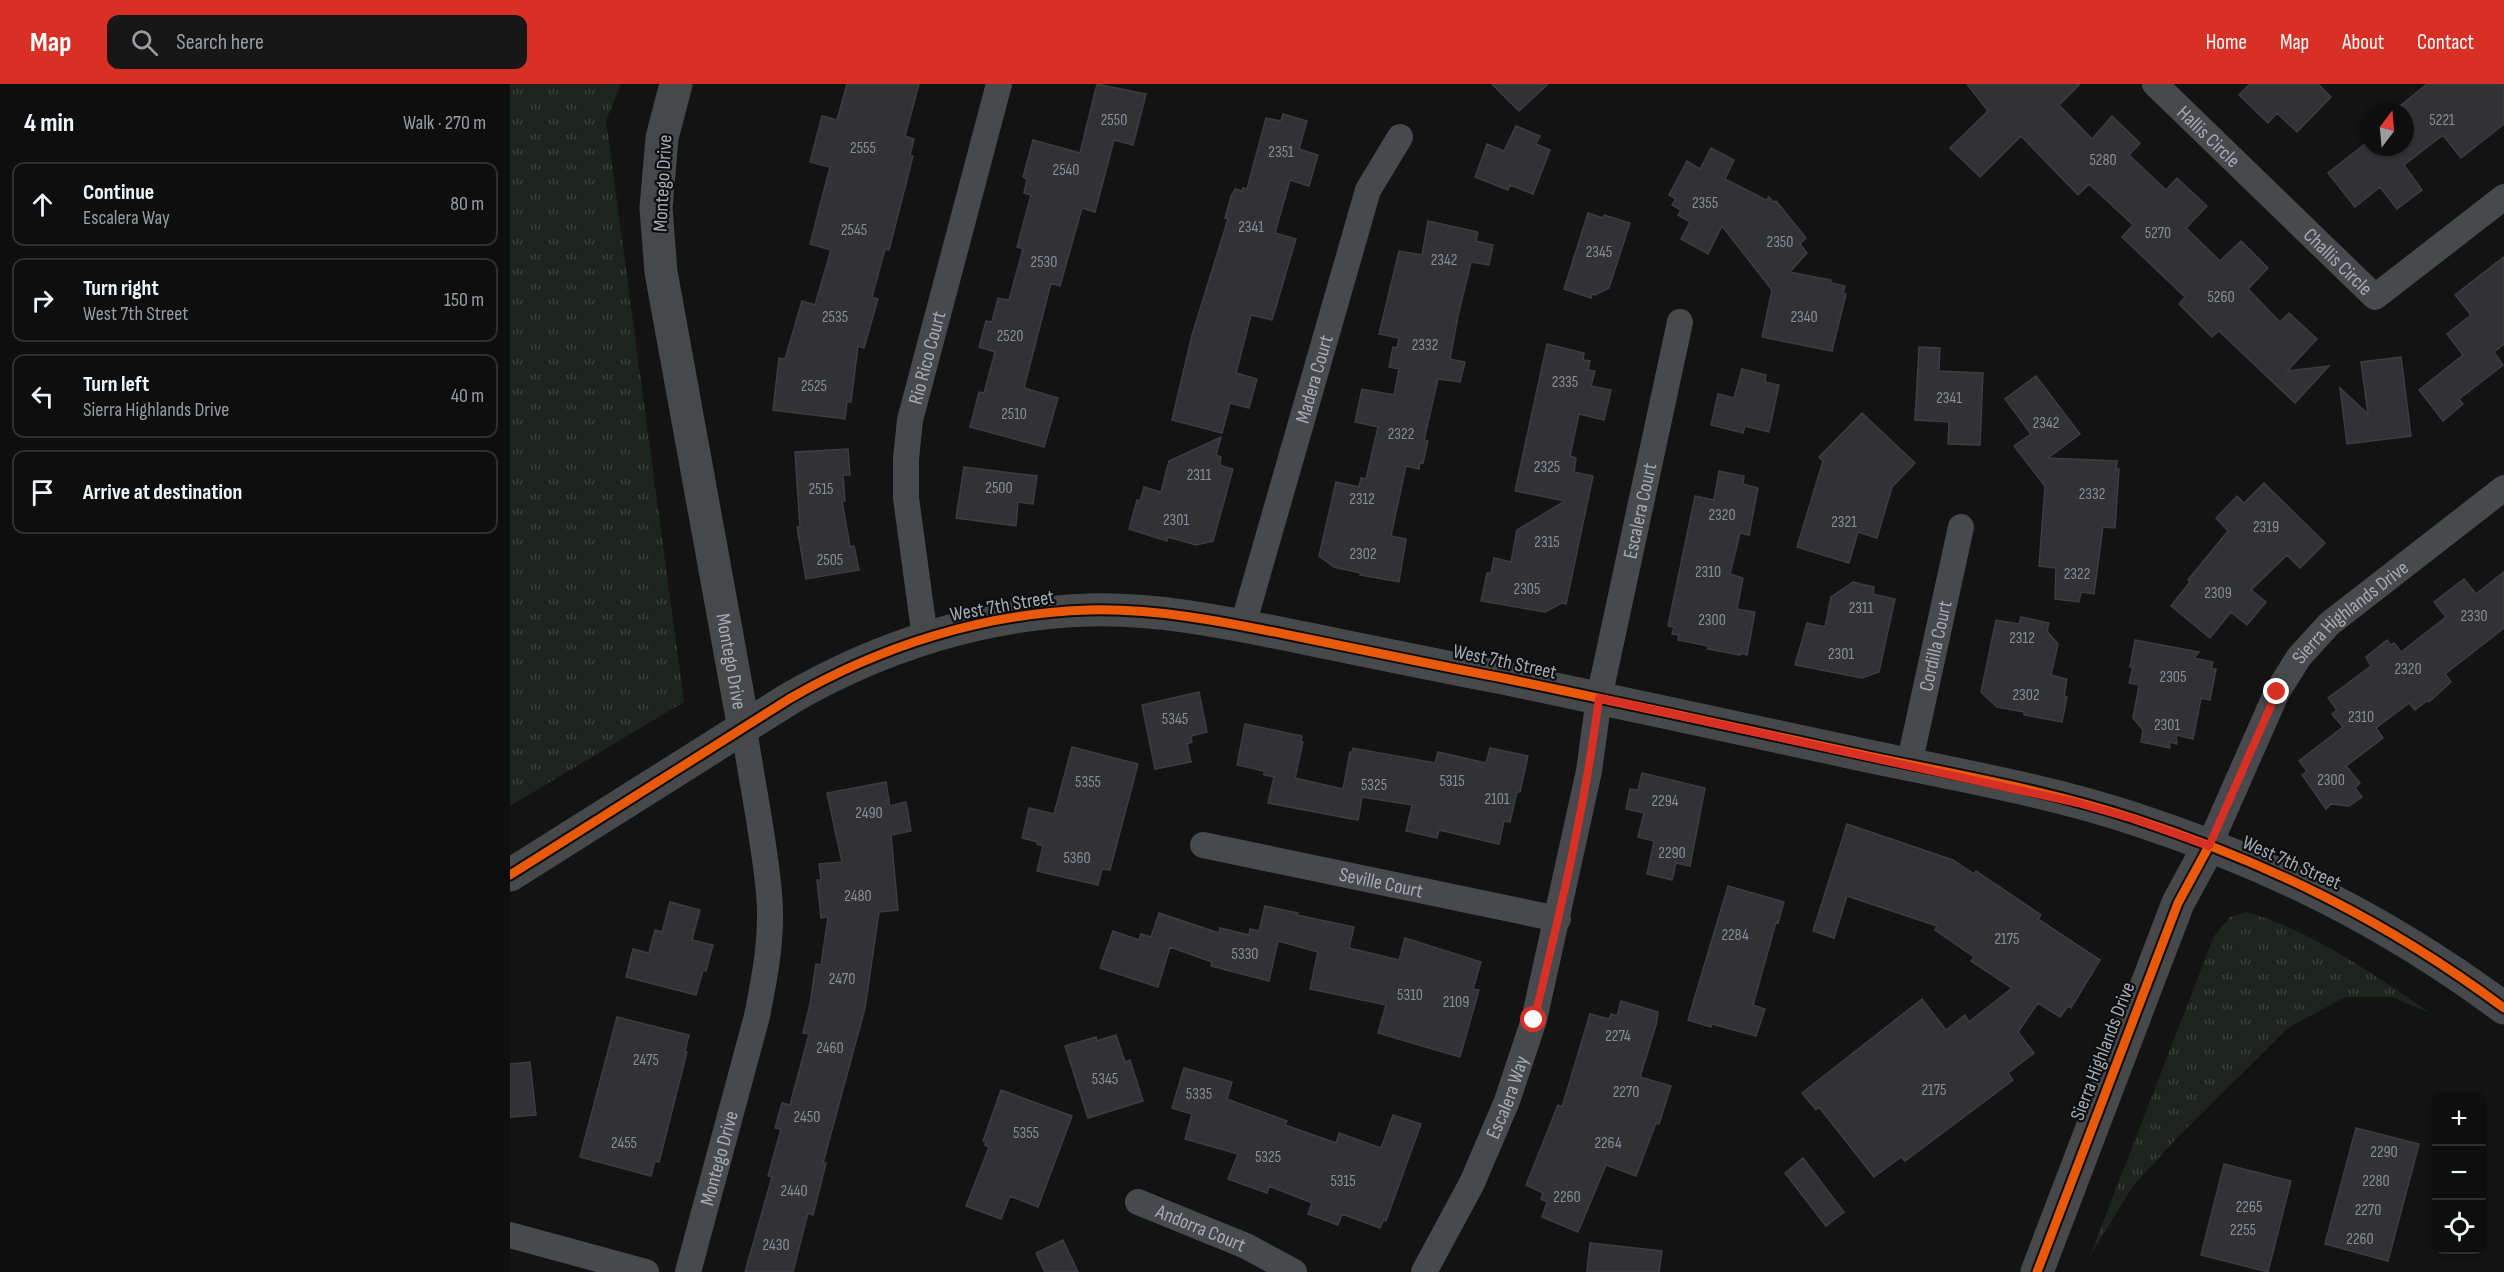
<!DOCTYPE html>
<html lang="en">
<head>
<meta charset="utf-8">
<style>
	:root { --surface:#0e0e0f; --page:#171718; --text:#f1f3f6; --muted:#9b9c9e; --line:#2e2e2f; --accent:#d93025 }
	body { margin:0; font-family:"Sofia Sans Condensed",sans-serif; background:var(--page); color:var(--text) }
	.controls { position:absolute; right:18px; bottom:18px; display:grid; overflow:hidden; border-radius:12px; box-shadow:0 2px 4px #0004 }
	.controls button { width:54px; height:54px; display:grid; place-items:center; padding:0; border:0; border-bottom:2px solid var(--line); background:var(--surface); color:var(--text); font:30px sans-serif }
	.compass { position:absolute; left:1850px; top:18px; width:54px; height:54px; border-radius:50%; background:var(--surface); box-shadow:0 2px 4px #0004; rotate:16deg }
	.stop { position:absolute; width:18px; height:18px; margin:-14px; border:4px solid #d93025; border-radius:50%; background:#fff }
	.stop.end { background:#d93025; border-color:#fff; box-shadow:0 2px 6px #0008 }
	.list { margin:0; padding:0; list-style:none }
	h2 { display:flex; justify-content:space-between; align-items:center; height:78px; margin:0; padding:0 24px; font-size:26px }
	h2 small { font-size:20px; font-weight:400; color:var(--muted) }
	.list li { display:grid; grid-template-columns:39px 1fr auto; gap:18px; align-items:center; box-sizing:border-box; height:84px; margin:0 12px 12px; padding:0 12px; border:2px solid var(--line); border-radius:12px }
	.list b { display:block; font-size:22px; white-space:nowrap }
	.list p { margin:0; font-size:20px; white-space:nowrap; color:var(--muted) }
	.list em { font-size:20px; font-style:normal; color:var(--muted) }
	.icon { flex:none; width:33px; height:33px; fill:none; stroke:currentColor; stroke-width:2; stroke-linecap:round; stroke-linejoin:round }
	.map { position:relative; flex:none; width:1994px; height:1188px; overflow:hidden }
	header { display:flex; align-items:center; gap:36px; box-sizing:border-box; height:84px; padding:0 30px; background:var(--accent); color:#fff }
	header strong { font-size:28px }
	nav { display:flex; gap:33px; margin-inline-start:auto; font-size:21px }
	.search { width:420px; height:54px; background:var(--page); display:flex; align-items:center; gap:15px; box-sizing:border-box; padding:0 21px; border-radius:12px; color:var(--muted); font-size:22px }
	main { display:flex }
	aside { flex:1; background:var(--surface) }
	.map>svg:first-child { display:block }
</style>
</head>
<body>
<header>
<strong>Map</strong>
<div class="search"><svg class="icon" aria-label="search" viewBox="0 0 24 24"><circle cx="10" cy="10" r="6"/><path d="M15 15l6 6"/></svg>Search here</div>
<nav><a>Home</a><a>Map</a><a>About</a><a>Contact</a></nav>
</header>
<main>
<aside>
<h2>4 min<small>Walk · 270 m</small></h2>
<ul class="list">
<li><svg class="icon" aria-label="ahead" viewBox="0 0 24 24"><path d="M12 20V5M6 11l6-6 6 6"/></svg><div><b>Continue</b><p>Escalera Way</p></div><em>80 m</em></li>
<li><svg class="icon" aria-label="right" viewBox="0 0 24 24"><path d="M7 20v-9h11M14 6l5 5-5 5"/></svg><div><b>Turn right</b><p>West 7th Street</p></div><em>150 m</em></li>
<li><svg class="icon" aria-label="left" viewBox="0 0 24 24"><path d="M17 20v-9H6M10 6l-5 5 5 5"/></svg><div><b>Turn left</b><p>Sierra Highlands Drive</p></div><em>40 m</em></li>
<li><svg class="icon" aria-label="arrive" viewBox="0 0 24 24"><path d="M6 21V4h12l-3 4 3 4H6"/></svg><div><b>Arrive at destination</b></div></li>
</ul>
</aside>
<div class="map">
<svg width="1994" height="1188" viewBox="0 0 1994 1188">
	<defs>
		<pattern id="grass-tufts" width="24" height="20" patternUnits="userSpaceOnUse" patternTransform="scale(1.5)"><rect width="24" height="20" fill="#1d241e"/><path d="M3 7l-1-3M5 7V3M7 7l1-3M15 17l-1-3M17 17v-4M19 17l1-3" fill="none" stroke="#3b413c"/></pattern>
	</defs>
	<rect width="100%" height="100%" fill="#131314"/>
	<path fill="url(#grass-tufts)" d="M0,0H111L96,36L174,618L0,722Z
		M1736,828C1803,847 1863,890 1920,929L1882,913H1835L1778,944L1667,1054L1623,1102L1580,1172L1704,852L1720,833Z"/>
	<path fill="#323234" stroke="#3c3d40" stroke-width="1.5" d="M337,0H409L395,52L404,55L400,71L403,72L379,166L375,165L362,213L368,215L354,264L348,262L341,318H337L335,335L263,326L269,274L275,275L292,217L305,221L321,166L300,160L320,83L300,78L312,32L327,36Z
		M587,0L636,10L623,61L604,56L585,128L572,124L550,202L541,199L514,304L548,314L534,363L460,343L469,308L474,309L485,268L469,263L476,237L482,238L488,214L499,216L513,165L507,163L521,111L514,109L517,95L513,93L523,56L570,69Z
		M982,0H1038L1009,27Z
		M1457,0H1570L1549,21L1582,55L1602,32L1630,59L1619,71L1656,106L1667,94L1697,122L1676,144L1710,177L1731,157L1758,184L1738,205L1770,238L1779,229L1807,255L1777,287L1819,282L1785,319L1709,247L1702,253L1669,220L1675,213L1612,153L1623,141L1579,100L1568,111L1511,52L1470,93L1440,64L1478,27Z
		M1740,0H1808L1821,13L1787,48L1767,29L1758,39L1729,11Z
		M1917,0H1994V40L1951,74L1933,51L1894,81L1912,106L1887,125L1870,103L1845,123L1818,89L1859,57V63H1895V29L1898,27H1884Z
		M773,30L797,37L789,65L808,71L799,102L780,96L765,149L786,155L762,236L741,231L726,289L747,295L739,324L720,319L712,349L662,336L682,251L718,135L715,134L721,112L725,105L732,107L733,104L737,105L756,34L771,37Z
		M1006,42L1030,52L1026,60L1040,66L1023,110L1000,101L998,106L965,93L977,60L994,67Z
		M1201,64L1224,76L1215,95L1256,116L1259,113L1263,118L1266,117L1296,154L1290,160L1297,169L1280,188L1321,196V199L1335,202L1333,209L1336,210L1322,267L1252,253L1262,206L1212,142L1198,170L1171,155L1180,138L1168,131L1171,126L1162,121L1166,115L1159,111L1177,77L1190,85Z
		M1078,129L1093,134L1094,131L1120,139L1099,204L1085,211L1082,210L1081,214L1054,205Z
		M918,137L968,148L966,157L983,161L979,181L961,178L948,232L940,275L955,278L950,298L928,295L914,356L918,357L913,379L910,378L909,385L896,382L881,452L896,455L889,498L850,491L851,489L824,483L809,472L826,398L849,403L851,394L856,395L868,343L845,338L852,305L884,311L889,285L879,283L883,263L887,264L889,254L869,250L889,167L912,171Z
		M1994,173V260L1984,268L1993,281L1949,315L1953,320L1933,337L1909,306L1953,271L1937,250L1961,231L1945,211Z
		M1037,260L1074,269L1073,276L1080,277L1078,286L1085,287L1081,302L1101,306L1094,336L1069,330L1060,372L1066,374L1064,388L1083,392L1056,520L1052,519L1035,528L971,517L977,489H981L984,474L1001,478L1007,446L1055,417L1005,407Z
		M1409,263L1430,264L1429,287L1473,289L1470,361L1438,360L1439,338L1405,336Z
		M1891,273L1901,352L1837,360L1830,304L1858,330L1851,278Z
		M1232,285L1256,291L1255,298L1269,301L1259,348L1235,342L1233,349L1201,341L1208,310L1224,314Z
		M1526,292L1570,350L1538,374L1607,377L1606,385H1609L1605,444L1593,443L1584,510L1571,508L1569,518L1545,515L1546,484L1529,482L1535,402L1504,362L1521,350L1495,315Z
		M1352,329L1405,379L1382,403L1367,454L1348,448L1339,479L1287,463L1313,377L1309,373Z
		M711,353L706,371L711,373L710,380L712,382L723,385L703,457L686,461L658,453L657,457L619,445L627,416L630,417L634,403L651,408L659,377Z
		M338,365L340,391H333L335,417H332L340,463L344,462L349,486L296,495L287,443H290L285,368Z
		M454,383L527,392L523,420L508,418L506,442L446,434Z
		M1209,387L1234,392L1233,400L1248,404L1239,451L1230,449L1220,490L1233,494L1227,525L1245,528L1237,571L1230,569V571L1198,565V562L1168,556L1169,551L1162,550L1164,543L1158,542L1185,412L1204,416Z
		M1754,399L1815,459L1790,484L1777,471L1741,506L1756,518L1737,541L1721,528L1700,554L1661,522L1680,498L1678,496L1718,447L1706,434L1727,412L1734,419Z
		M1994,488V544L1935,590L1941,598L1919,618L1918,616L1905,626L1899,619L1866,644L1873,654L1836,682L1850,699L1845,704L1852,713L1839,722L1821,720L1816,725L1792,691L1797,687L1789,677L1833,643L1822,630L1827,626L1818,614L1861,582L1856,573L1877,556L1881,561L1884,559L1891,568L1936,533L1924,518L1954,495L1966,510Z
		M1343,498L1364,503L1363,510L1385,515L1369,588L1352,594L1285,581L1297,539L1315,543L1321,513Z
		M1511,533L1539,539L1537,547L1548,560L1541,591L1557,595L1554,612L1557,613L1552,638L1514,631V628L1487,623L1471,608L1486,536L1509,540Z
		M1625,556L1689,568L1684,574L1703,578L1701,585H1706L1700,616L1691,614L1683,655L1666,651L1667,660L1659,658L1660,664L1631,658L1633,646L1623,634L1629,601L1619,599L1623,583H1620Z
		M689,608L697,648L681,652L682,658L677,660L681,678L645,685L632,621Z
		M735,640L792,652L791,658H793L785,694L833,705L840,668H842L843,664L925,679L928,668L976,679L980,664L1018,672L1010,708H1007L1000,738L994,737L989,760L929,746L927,754L896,747L902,721L852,713L848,736L758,719L764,693L754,691V687L727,681Z
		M562,663L628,680L600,786L592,785L588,801L527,787L533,762L527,760L528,758L512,754L519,724L544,730Z
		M1132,689L1195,704L1180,782L1166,779L1162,796L1137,790L1144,757L1128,753L1134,729L1116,725L1120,705L1128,706Z
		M376,698L380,722L396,718L401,747L381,751L388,826L369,828L355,924L313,1079H316L303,1131L298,1129L283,1188H235L262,1093L258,1092L271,1045L265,1044L272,1019L280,1021L299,950L293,949L300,920L306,880L311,881L318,833L311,834L307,796H311L309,780L332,778L317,709Z
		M1337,740L1443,776L1464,790L1466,787L1531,831L1528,835L1590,876L1561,924L1558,922L1550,933L1528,919L1508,948L1524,969L1498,989L1503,996L1395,1077L1391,1073L1364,1093L1309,1023L1306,1026L1292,1009L1412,915L1436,946L1455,931L1459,938L1502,904L1461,877L1464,873L1425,846L1427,842L1337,812L1324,854L1303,847Z
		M1218,802L1274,818L1268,839L1266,838L1243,921L1255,925L1246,952L1202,940L1201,943L1178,936Z
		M160,818L190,826L182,856L203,861L196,887L193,886L186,911L116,893L123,865L139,869L145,846L152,848Z
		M755,822L788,829L787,831L844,843L839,864L889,876L895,854L971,878L963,905L969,906L950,973L868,949L876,921L800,905L808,868L768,857L759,897L701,882L702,878L660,863L648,903L590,884L603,847L629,856L631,850L641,853L649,829L709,849L710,844L739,851L740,845L749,847Z
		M1111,917L1148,928L1146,941L1130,993L1161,1002L1149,1040L1146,1039L1126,1092L1096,1081L1068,1148L1032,1133L1037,1118L1031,1115L1033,1109L1016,1101L1048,1021L1052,1023L1080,930L1099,935L1101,930L1107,932Z
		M107,933L179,951L175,967L177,968L149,1078L145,1077L141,1092L70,1073Z
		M606,951L615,978L620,976L633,1017L578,1034L555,962L586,953L587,957Z
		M20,978L26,1031L0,1033V980Z
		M674,984L722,998L717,1015L777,1037L775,1041L826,1059L829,1049L871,1064L883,1031L911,1040L876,1137L874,1135L870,1144L832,1130L828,1141L798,1130L802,1119L759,1102L757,1109L718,1095L728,1070L675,1055L682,1030L662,1024Z
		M491,1006L562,1032L528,1123L500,1112L491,1135L456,1122L479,1063L475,1061L476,1057H473Z
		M1846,1044L1909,1060L1878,1177L1815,1160Z
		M1293,1074L1334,1128L1316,1142L1275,1089Z
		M1714,1080L1781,1097L1758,1188L1691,1171Z
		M553,1156L568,1188H535L526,1169Z
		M1080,1159L1152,1167L1149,1188H1077Z"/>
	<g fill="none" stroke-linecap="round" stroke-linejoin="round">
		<g stroke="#48494c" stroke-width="26">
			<path id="s1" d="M1645,0L1865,213L1994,113"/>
			<path id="s2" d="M733,541L858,106L890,53"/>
			<path id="s3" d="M415,554L396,414V375L400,336L489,0"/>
			<path id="s4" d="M1399,681L1451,443"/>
			<path id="s5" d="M693,761L1048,835"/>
			<path id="s6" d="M1699,762L1767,608L1789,573L1819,540L1994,404"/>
			<path id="s7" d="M628,1118L736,1162L784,1188"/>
			<path d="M0,1151L136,1188"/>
			<path id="s8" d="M178,1188L247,932C255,892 263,851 259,809C254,754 242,699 234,645"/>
			<path id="s9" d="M914,1188L962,1099L997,1017L1024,936L1079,687L1089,614L1170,238"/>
		</g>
		<g stroke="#46484a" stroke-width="33">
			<path id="s10" d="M166,0L152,54L146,124L151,188L234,645"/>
			<path d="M0,791L279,615C370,562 474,529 579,526C652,524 724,540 794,554C862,568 930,582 998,595C1114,619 1228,644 1344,669C1437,689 1534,705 1625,735C1762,780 1878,838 1994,924"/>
			<path d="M1527,1188L1668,819L1699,762"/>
		</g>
		<g stroke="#0e0e0f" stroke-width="13">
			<path id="cycleway" d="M0,791L279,615C370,562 474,529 579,526C652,524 724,540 794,554C862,568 930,582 998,595C1114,619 1228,644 1344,669C1437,689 1534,705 1625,735C1762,780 1878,838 1994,924
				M1527,1188L1668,819L1699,762"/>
		</g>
		<use href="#cycleway" stroke="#e8590c" stroke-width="9"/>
	</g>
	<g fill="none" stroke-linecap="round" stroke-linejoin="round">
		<path stroke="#d93025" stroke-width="8" d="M1024,936C1050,829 1075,723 1089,614L1568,719L1624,735L1699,762L1767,608"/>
	</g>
	<g text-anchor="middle" stroke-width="4.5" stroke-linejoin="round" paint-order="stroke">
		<g font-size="16" fill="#888d95">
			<text x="604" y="41">2550</text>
			<text x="1932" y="41">5221</text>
			<text x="353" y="69">2555</text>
			<text x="771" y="73">2351</text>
			<text x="1593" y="81">5280</text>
			<text x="556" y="91">2540</text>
			<text x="1195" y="124">2355</text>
			<text x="741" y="148">2341</text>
			<text x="344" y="151">2545</text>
			<text x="1648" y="154">5270</text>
			<text x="1270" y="163">2350</text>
			<text x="1089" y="173">2345</text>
			<text x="934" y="181">2342</text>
			<text x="534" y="183">2530</text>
			<text x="1711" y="218">5260</text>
			<text x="325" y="238">2535</text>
			<text x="1294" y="238">2340</text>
			<text x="500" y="257">2520</text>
			<text x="915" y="266">2332</text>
			<text x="1055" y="303">2335</text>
			<text x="304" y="307">2525</text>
			<text x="1439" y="319">2341</text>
			<text x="504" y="335">2510</text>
			<text x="1536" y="344">2342</text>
			<text x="891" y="355">2322</text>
			<text x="1037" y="388">2325</text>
			<text x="689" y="396">2311</text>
			<text x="489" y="409">2500</text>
			<text x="311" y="410">2515</text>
			<text x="1582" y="415">2332</text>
			<text x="852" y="420">2312</text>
			<text x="1212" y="436">2320</text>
			<text x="666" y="441">2301</text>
			<text x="1334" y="443">2321</text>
			<text x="1756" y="448">2319</text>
			<text x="1037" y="463">2315</text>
			<text x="853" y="475">2302</text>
			<text x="320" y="481">2505</text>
			<text x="1198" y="493">2310</text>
			<text x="1567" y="495">2322</text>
			<text x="1017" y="510">2305</text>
			<text x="1708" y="514">2309</text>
			<text x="1351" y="529">2311</text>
			<text x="1964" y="537">2330</text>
			<text x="1202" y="541">2300</text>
			<text x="1512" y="559">2312</text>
			<text x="1331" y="575">2301</text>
			<text x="1898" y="590">2320</text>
			<text x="1663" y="598">2305</text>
			<text x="1516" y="616">2302</text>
			<text x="1851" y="638">2310</text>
			<text x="665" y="640">5345</text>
			<text x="1657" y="646">2301</text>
			<text x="1821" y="701">2300</text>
			<text x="942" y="702">5315</text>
			<text x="578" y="703">5355</text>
			<text x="864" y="706">5325</text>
			<text x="987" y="720">2101</text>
			<text x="1155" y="722">2294</text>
			<text x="359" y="734">2490</text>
			<text x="1162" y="774">2290</text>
			<text x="567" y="779">5360</text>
			<text x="348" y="817">2480</text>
			<text x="1225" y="856">2284</text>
			<text x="1497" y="860">2175</text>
			<text x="735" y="875">5330</text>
			<text x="332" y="900">2470</text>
			<text x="900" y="916">5310</text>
			<text x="946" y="923">2109</text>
			<text x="1108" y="957">2274</text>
			<text x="320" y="969">2460</text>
			<text x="136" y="981">2475</text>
			<text x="595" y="1000">5345</text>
			<text x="1424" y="1011">2175</text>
			<text x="1116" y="1013">2270</text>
			<text x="689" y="1015">5335</text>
			<text x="297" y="1038">2450</text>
			<text x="516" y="1054">5355</text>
			<text x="114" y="1064">2455</text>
			<text x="1098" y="1064">2264</text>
			<text x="1874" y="1073">2290</text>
			<text x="758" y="1078">5325</text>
			<text x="833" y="1102">5315</text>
			<text x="1866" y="1102">2280</text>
			<text x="284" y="1112">2440</text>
			<text x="1057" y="1118">2260</text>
			<text x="1739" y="1128">2265</text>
			<text x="1858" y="1131">2270</text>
			<text x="1733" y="1151">2255</text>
			<text x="1850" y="1160">2260</text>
			<text x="266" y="1166">2430</text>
		</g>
		<g font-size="20" fill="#a4abb5" stroke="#0e0e0f">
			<text dy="7" stroke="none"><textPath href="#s1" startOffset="75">Hallis Circle</textPath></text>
			<text transform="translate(152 99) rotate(-87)" y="7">Montego Drive</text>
			<text dy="7" stroke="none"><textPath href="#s1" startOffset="255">Challis Circle</textPath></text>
			<text dy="7" stroke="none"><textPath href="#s3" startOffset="284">Rio Rico Court</textPath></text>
			<text dy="7" stroke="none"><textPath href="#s2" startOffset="256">Madera Court</textPath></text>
			<text dy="7" stroke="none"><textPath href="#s9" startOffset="796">Escalera Court</textPath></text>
			<text transform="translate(492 521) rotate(-10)" y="7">West 7th Street</text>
			<text dy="7" stroke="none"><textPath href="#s6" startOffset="278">Sierra Highlands Drive</textPath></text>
			<text dy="7" stroke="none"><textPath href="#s4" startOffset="122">Cordilla Court</textPath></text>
			<text transform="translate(995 577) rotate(12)" y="7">West 7th Street</text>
			<text dy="7" stroke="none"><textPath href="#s10" startOffset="586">Montego Drive</textPath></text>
			<text transform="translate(1782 778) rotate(24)" y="7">West 7th Street</text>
			<text dy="7" stroke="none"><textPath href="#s5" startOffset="182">Seville Court</textPath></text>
			<text transform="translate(1592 967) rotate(-69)" y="7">Sierra Highlands Drive</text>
			<text dy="7" stroke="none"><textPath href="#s9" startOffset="194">Escalera Way</textPath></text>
			<text dy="7" stroke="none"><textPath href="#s8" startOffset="118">Montego Drive</textPath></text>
			<text dy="7" stroke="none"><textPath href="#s7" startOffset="68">Andorra Court</textPath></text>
		</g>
	</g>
</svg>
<div class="controls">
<button>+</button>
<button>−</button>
<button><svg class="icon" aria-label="locate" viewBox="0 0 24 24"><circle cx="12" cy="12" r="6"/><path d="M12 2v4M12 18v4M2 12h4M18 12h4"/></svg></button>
</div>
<svg class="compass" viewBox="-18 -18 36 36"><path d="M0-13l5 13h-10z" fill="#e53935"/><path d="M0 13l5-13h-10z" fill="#9b9c9e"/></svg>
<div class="stop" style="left:1024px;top:936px"></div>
<div class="stop end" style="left:1767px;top:608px"></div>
</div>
</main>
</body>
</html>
